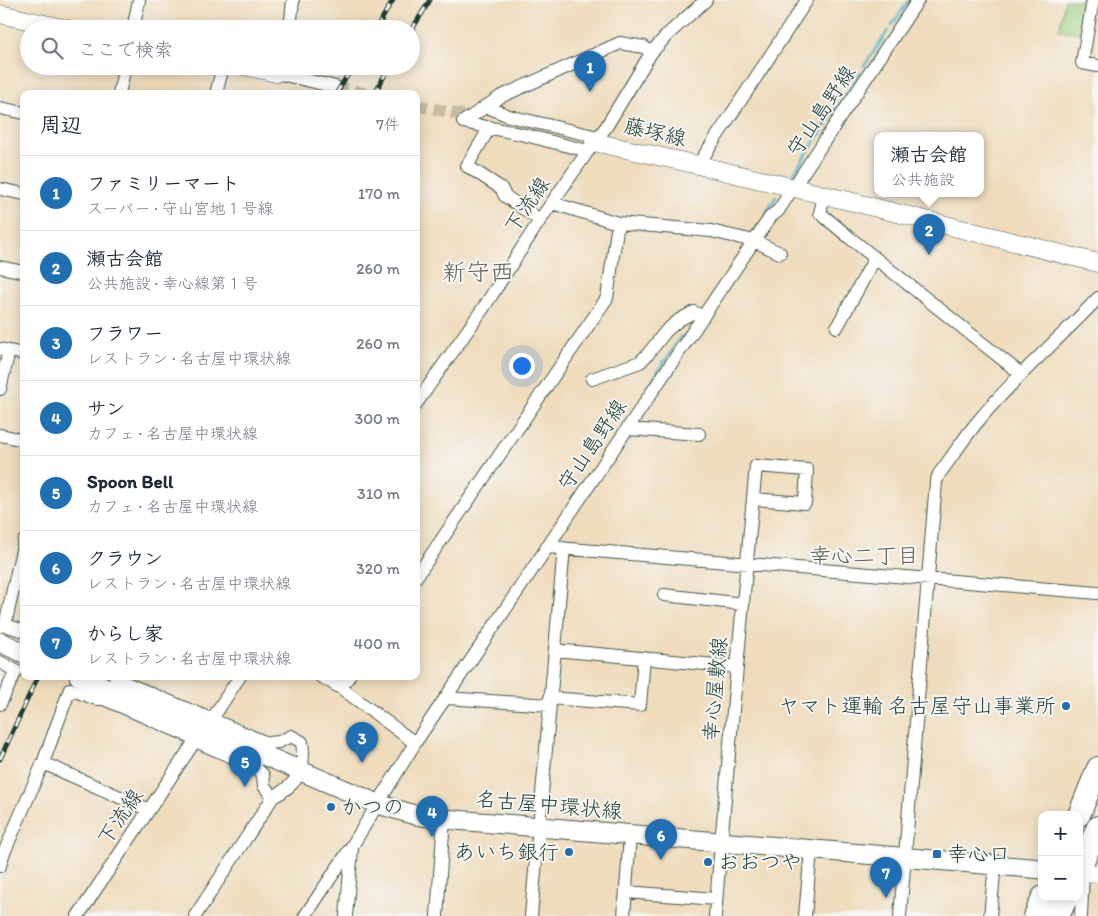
<!DOCTYPE html>
<html lang="ja">
<head>
<meta charset="utf-8">
<style>
	:root { --surface:#fff; --page:#f6f6f7; --text:#1f2937; --muted:#747a83; --line:#e0e1e3; --accent:#1f6fb2 }
	body { margin:0; font-family:Itim,"Klee One",sans-serif; background:var(--page); color:var(--text) }
	.controls { position:absolute; right:15px; bottom:15px; display:grid; overflow:hidden; border-radius:10px; box-shadow:0 2px 12px #0003 }
	.controls button { width:45px; height:45px; display:grid; place-items:center; padding:0; border:0; border-bottom:1px solid var(--line); background:var(--surface); color:var(--text); font:25px sans-serif }
	.you { position:absolute; left:521px; top:365px; width:18px; height:18px; margin:-12px; border:4px solid #fff; border-radius:50%; background:#1a73e8; box-shadow:0 0 0 8px #1a73e833 }
	.badge { display:grid; place-items:center; width:32px; height:32px; border-radius:50%; background:var(--accent); color:#fff; font-size:16px; font-weight:700 }
	.pin { position:absolute; translate:-50% -41px; filter:drop-shadow(0 1px 2px #0008) }
	.pin::after { content:''; position:absolute; top:26px; width:18px; height:15px; background:inherit; clip-path:polygon(0 0,100% 0,50% 100%) }
	.popup { position:absolute; left:874px; top:132px; width:110px; height:65px; box-sizing:border-box; display:grid; place-content:center; border-radius:10px; background:var(--surface); filter:drop-shadow(0 1px 4px #0005); font-size:16px; white-space:nowrap; color:var(--muted) }
	.popup b { font-size:19px; color:var(--text) }
	.popup::after { content:''; position:absolute; left:50%; top:100%; margin-left:-10px; border:10px solid transparent; border-top-color:var(--surface) }
	.list { margin:0; padding:0; list-style:none }
	h2 { display:flex; justify-content:space-between; align-items:center; height:65px; margin:0; padding:0 20px; font-size:21px }
	h2 small { font-size:16px; font-weight:400; color:var(--muted) }
	.list li { display:grid; grid-template-columns:32px 1fr auto; gap:15px; align-items:center; box-sizing:border-box; height:75px; padding:0 20px; border-top:1px solid var(--line) }
	.list b { display:block; font-size:19px; white-space:nowrap }
	.list p { margin:0; font-size:16px; white-space:nowrap; color:var(--muted) }
	.list em { font-size:16px; font-style:normal; color:var(--muted) }
	.icon { flex:none; width:28px; height:28px; fill:none; stroke:currentColor; stroke-width:2; stroke-linecap:round; stroke-linejoin:round }
	.map { position:relative; flex:none; width:1098px; height:916px; overflow:hidden }
	.search { position:absolute; background:var(--surface); box-shadow:0 2px 12px #0003; left:20px; top:20px; width:400px; height:55px; display:flex; align-items:center; gap:12px; box-sizing:border-box; padding:0 18px; border-radius:28px; color:var(--muted); font-size:19px }
	.panel { position:absolute; background:var(--surface); box-shadow:0 2px 12px #0003; left:20px; top:90px; width:400px; height:590px; border-radius:10px }
	.map>svg:first-child { display:block }
</style>
</head>
<body>
<div class="map">
<svg width="1098" height="916" viewBox="0 0 1098 916">
	<rect width="100%" height="100%" fill="#f6f6f2"/>
	<filter id="ink" filterUnits="userSpaceOnUse"><feTurbulence type="fractalNoise" baseFrequency=".02" numOctaves="2"/><feDisplacementMap in="SourceGraphic" scale="10" xChannelSelector="R" yChannelSelector="G"/><feConvolveMatrix kernelMatrix="1 2 1 2 8 2 1 2 1" color-interpolation-filters="sRGB"/></filter>
	<filter id="wash" filterUnits="userSpaceOnUse"><feTurbulence type="fractalNoise" baseFrequency=".0096" numOctaves="4" result="noise"/><feDisplacementMap in="SourceGraphic" scale="20" xChannelSelector="R" yChannelSelector="G"/><feGaussianBlur stdDeviation="1.12" result="paint"/><feColorMatrix in="noise" values="0 0 0 0 0 0 0 0 0 0 0 0 0 0 0 0 0 1.4 0 .05"/><feComposite in="paint" operator="in"/></filter>
	<g filter="url(#wash)">
		<rect width="100%" height="100%" fill="#efdcbc"/>
		<path fill="#9ecf7f" stroke="#5e865a" d="M1065,0H1088L1082,33L1059,30Z"/>
		<g fill="none" stroke-linecap="round" stroke-linejoin="round">
			<path stroke="#48b2c6" stroke-width="3" d="M892,25L909,0
				M864,66L888,31
				M794,173L860,73
				M766,214L776,197
				M647,388L681,337L683,336"/>
		</g>
	</g>
	<g filter="url(#ink)">
		<g fill="none" stroke-linecap="round" stroke-linejoin="round">
			<path stroke="#c5bca1" stroke-width="12" stroke-dasharray="12 6" stroke-linecap="butt" d="M336,87L367,94
				M416,105L476,118"/>
			<g stroke="#3e5548" stroke-width="14">
				<path id="street" d="M1093,0L1082,63L1098,66
					M133,29L139,0
					M290,29L293,0
					M276,73L336,87
					M119,94L125,66
					M216,94L223,66
					M485,106L509,116L598,137
					M0,108L24,113
					M490,127L467,166L501,188L505,196L540,220
					M588,151L525,135L463,122L500,97L620,43L644,47L651,53
					M698,165L807,0
					M0,189L24,194
					M824,195L820,213L850,238L1021,374
					M552,203L618,223L711,231L754,241L780,253
					M0,267L24,272
					M837,327L875,258
					M0,349L24,354
					M592,379L640,362L648,354L666,331L679,320L694,312L703,317
					M0,389L9,351
					M416,404L484,307L540,220L588,151L606,127L651,53L668,34L706,0
					M627,429L699,434
					M0,435L24,440
					M547,547L1098,593
					M416,577L607,298L618,223
					M664,595L743,604
					M5,625L24,541
					M0,626L5,625L24,631
					M555,650L737,667
					M0,662L16,671L0,704
					M115,676L119,680L267,743L279,742L291,736L302,742C306,770 298,784 273,797L195,916
					M320,676L341,688L415,743
					M341,688L349,676
					M446,698L550,705
					M550,698L640,705L644,658
					M212,719L240,676
					M43,763L149,810
					M0,866L3,855L43,763L70,689L96,699H104L191,737L195,741L255,767L263,775L264,786L273,797
					M626,892L716,899
					M78,916L195,741
					M305,916L352,846L415,743L754,241L771,216L778,211L793,188L918,0
					M346,916L352,849
					M437,916L444,819
					M531,916L564,548
					M624,916L630,835
					M715,916C727,766 742,616 756,466L807,470L805,503L753,499
					M805,916L811,850
					M900,916L936,482L939,474C953,456 965,436 980,419C1016,375 1060,339 1098,298
					M990,916L995,865
					M1081,916L1083,872"/>
			</g>
			<g stroke="#3e5548" stroke-width="19">
				<path id="secondary" d="M0,14L67,29
					M244,66L276,73
					M594,142L698,165L849,201L1098,263
					M1079,872L1098,874"/>
			</g>
			<g stroke="#3e5548" stroke-width="21">
				<path id="primary" d="M0,642L24,653
					M79,676L378,804L415,815L444,819L1042,869"/>
			</g>
			<g stroke="#3e5548" stroke-width="24">
				<path id="highway" d="M1079,815L1098,768
					M1079,870L1098,827
					M1035,916L1043,897
					M1058,916L1067,897"/>
			</g>
			<use href="#street" stroke="#fff" stroke-width="12"/>
			<use href="#secondary" stroke="#fff" stroke-width="18"/>
			<use href="#primary" stroke="#fff" stroke-width="19"/>
			<use href="#highway" stroke="#fff" stroke-width="22"/>
			<g stroke="#1f3d34" stroke-width="5">
				<path id="rail" d="M376,29L393,0
					M411,31L430,0
					M336,94L353,66
					M374,94L390,66
					M0,759L38,676"/>
			</g>
			<use href="#rail" stroke="#f6f6f2" stroke-width="3" stroke-dasharray="9" stroke-linecap="butt"/>
		</g>
	</g>
	<g fill="#1f6fb2" stroke="#f6f6f2" stroke-width="2">
		<circle cx="1066" cy="706" r="5"/>
		<circle cx="331" cy="807" r="5"/>
		<circle cx="569" cy="852" r="5"/>
		<rect x="932" y="849" width="10" height="10" rx="2.5"/>
		<circle cx="708" cy="862" r="5"/>
	</g>
	<g text-anchor="middle" stroke-width="4" stroke-linejoin="round" paint-order="stroke">
		<g font-size="21" fill="#1f3d34" stroke="#f6f6f2">
			<text transform="translate(821 111) rotate(-56)" y="7">守山島野線</text>
			<text transform="translate(655 132) rotate(13)" y="7">藤塚線</text>
			<text transform="translate(527 205) rotate(-56)" y="7">下流線</text>
			<text transform="translate(592 445) rotate(-56)" y="7">守山島野線</text>
			<text transform="translate(715 689) rotate(-85)" y="7">幸心屋敷線</text>
			<text transform="translate(549 805) rotate(5)" y="7">名古屋中環状線</text>
			<text transform="translate(120 817) rotate(-56)" y="7">下流線</text>
		</g>
		<g font-size="21" fill="#1f3d34" stroke="#f6f6f2" text-anchor="start">
			<text x="1056" y="713" text-anchor="end">ヤマト運輸 名古屋守山事業所</text>
			<text x="341" y="814">かつの</text>
			<text x="559" y="859" text-anchor="end">あいち銀行</text>
			<text x="947" y="861">幸心口</text>
			<text x="718" y="869">おおつや</text>
		</g>
		<g font-size="22" fill="#616056" stroke="#f6f6f2">
			<text x="864" y="563">幸心二丁目</text>
		</g>
		<g font-size="24" fill="#616056" stroke="#f6f6f2">
			<text x="478" y="280">新守西</text>
		</g>
	</g>
</svg>
<div class="controls">
<button>+</button>
<button>−</button>
</div>
<div class="you"></div>
<div class="pin badge" style="left:590px;top:92px">1</div>
<div class="pin badge" style="left:929px;top:255px">2</div>
<div class="popup"><b>瀬古会館</b>公共施設</div>
<div class="pin badge" style="left:362px;top:763px">3</div>
<div class="pin badge" style="left:432px;top:837px">4</div>
<div class="pin badge" style="left:245px;top:787px">5</div>
<div class="pin badge" style="left:661px;top:860px">6</div>
<div class="pin badge" style="left:886px;top:898px">7</div>
<div class="search"><svg class="icon" aria-label="search" viewBox="0 0 24 24"><circle cx="10" cy="10" r="6"/><path d="M15 15l6 6"/></svg>ここで検索</div>
<section class="panel">
<h2>周辺<small>7件</small></h2>
<ul class="list">
<li><span class="badge">1</span><div><b>ファミリーマート</b><p>スーパー · 守山宮地１号線</p></div><em>170 m</em></li>
<li><span class="badge">2</span><div><b>瀬古会館</b><p>公共施設 · 幸心線第１号</p></div><em>260 m</em></li>
<li><span class="badge">3</span><div><b>フラワー</b><p>レストラン · 名古屋中環状線</p></div><em>260 m</em></li>
<li><span class="badge">4</span><div><b>サン</b><p>カフェ · 名古屋中環状線</p></div><em>300 m</em></li>
<li><span class="badge">5</span><div><b>Spoon Bell</b><p>カフェ · 名古屋中環状線</p></div><em>310 m</em></li>
<li><span class="badge">6</span><div><b>クラウン</b><p>レストラン · 名古屋中環状線</p></div><em>320 m</em></li>
<li><span class="badge">7</span><div><b>からし家</b><p>レストラン · 名古屋中環状線</p></div><em>400 m</em></li>
</ul>
</section>
</div>
</body>
</html>
